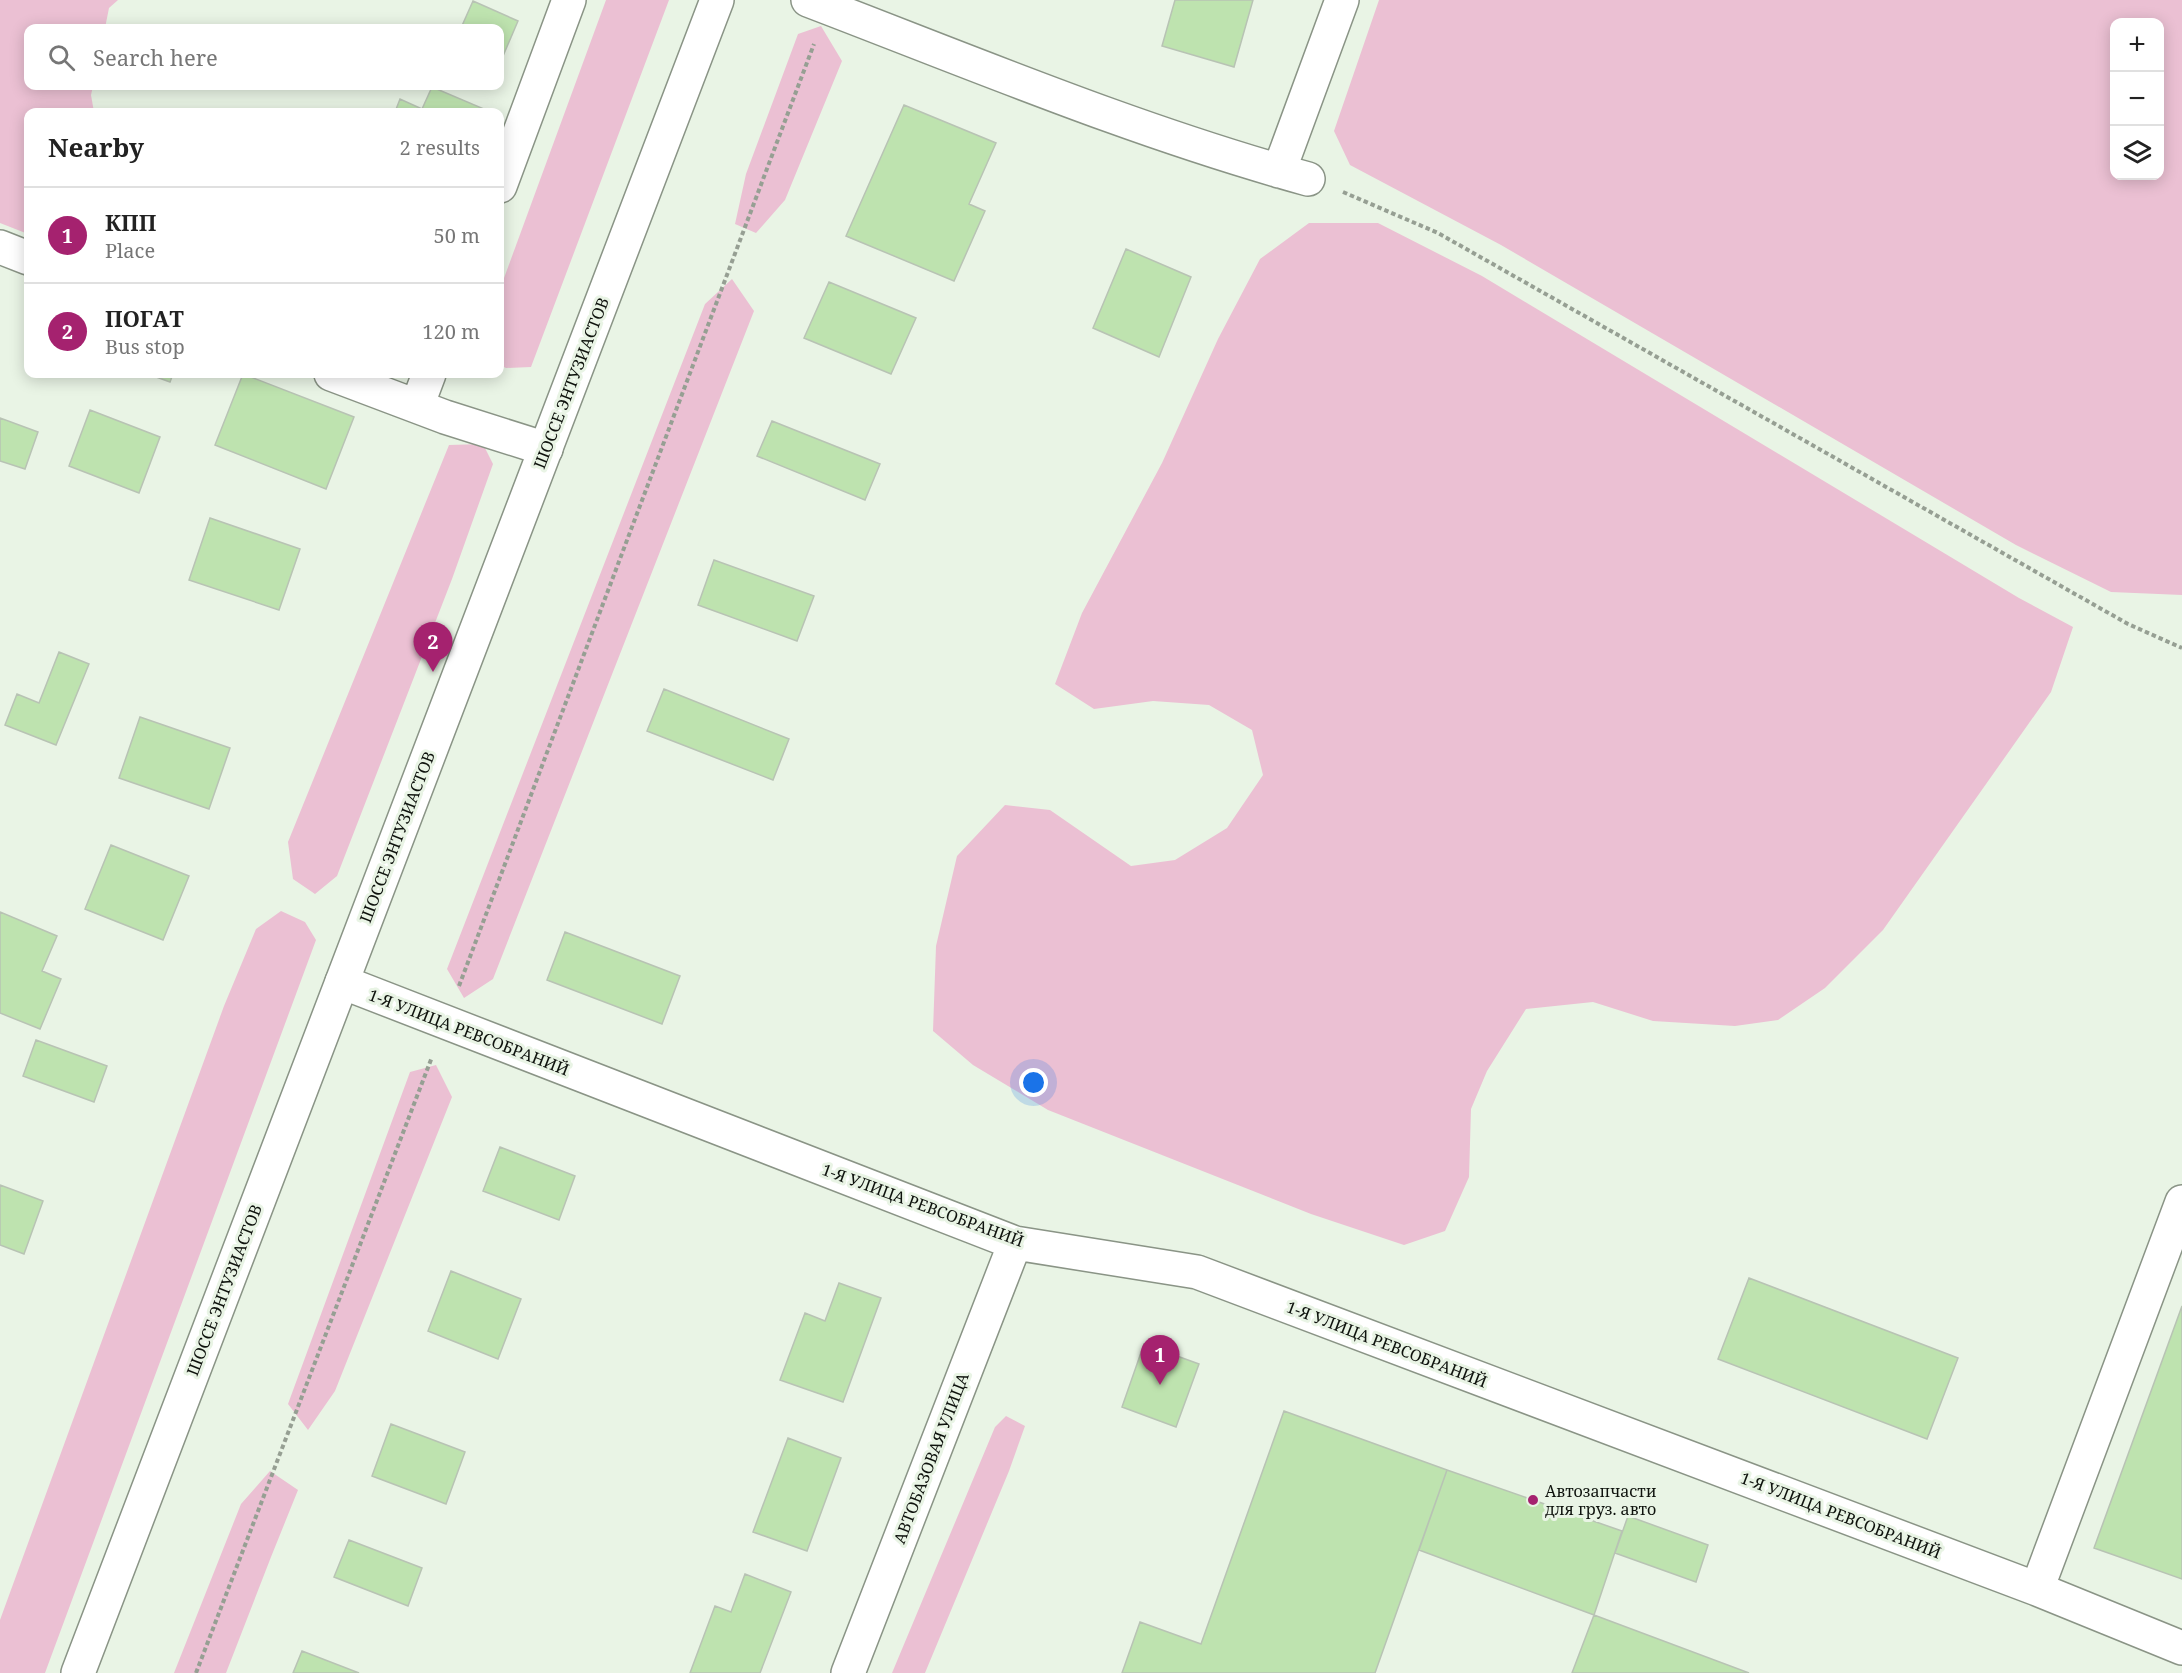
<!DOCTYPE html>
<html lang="en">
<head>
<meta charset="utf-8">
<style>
	:root { --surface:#fff; --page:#f2f2f2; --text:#222; --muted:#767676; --line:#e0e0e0; --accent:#a5226f }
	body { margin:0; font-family:"Noto Serif",serif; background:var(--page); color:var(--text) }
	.controls { position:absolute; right:18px; top:18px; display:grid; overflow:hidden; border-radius:12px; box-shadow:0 3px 15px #0003 }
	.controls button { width:54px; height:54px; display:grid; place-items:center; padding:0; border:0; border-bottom:2px solid var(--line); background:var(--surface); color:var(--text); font:30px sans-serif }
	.you { position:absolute; left:1034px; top:1083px; width:21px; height:21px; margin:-15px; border:4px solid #fff; border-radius:50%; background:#1a73e8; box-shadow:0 0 0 9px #1a73e833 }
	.badge { display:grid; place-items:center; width:39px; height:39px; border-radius:50%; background:var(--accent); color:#fff; font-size:20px; font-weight:700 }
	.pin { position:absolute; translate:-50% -50px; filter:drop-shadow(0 2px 3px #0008) }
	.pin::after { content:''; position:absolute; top:32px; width:21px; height:18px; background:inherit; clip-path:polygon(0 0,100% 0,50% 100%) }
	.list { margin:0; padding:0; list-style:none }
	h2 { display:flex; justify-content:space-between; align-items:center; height:78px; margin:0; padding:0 24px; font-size:26px }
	h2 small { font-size:20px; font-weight:400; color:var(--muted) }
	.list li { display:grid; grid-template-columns:39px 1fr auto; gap:18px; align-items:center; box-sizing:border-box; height:96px; padding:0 24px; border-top:2px solid var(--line) }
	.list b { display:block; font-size:22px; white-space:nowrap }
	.list p { margin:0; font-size:20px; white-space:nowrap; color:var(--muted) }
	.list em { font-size:20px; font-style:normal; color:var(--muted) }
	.icon { flex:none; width:33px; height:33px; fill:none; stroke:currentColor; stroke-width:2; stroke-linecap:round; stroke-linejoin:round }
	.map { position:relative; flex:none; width:2182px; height:1673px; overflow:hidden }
	.search { position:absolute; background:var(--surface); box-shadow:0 3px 15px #0003; left:24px; top:24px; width:480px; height:66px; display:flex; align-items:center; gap:15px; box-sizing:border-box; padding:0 21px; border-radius:12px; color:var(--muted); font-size:22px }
	.panel { position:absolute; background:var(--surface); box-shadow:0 3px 15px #0003; left:24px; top:108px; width:480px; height:270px; border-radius:12px }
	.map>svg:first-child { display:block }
</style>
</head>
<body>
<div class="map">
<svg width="2182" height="1673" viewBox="0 0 2182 1673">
	<rect width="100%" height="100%" fill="#e9f4e5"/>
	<path fill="#ebc0d3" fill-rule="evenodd" d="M0,0H118L109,8L105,28H28V86H93L91,95L94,112H28V234L0,223Z
		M606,0H669L531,367L506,368L500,365V289Z
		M1379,0H2182V595L2111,592L2016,545L1501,245L1350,165L1334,131ZM2114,22H2160V176H2114Z
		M821,26L842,61L785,200L756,233L735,224L746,174L798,34Z
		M1309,223H1378L1482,276L2019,598L2073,627L2051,692L1883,930L1825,988L1778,1020L1735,1026L1653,1021L1593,1002L1526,1009L1487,1071L1471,1109L1469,1177L1445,1231L1404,1245L1311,1214L1048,1110L973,1065L933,1031L936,946L957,856L1005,805L1050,810L1131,866L1175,860L1227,828L1263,775L1252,730L1209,705L1153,701L1094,709L1055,684L1082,613L1162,463L1218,339L1260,259Z
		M732,279L754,311L493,979L464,998L447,969L705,304Z
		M483,444L493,464L452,579L337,876L315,894L293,879L288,842L449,445Z
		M281,911L305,922L316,940L45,1673H0V1620L224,1006L256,929Z
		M436,1065L452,1097L335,1391L308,1430L288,1404L410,1072Z
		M1006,1416L1025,1426L1009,1471L925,1673H892L995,1427Z
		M270,1471L298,1490L271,1557L226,1673H174L241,1504Z"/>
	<path fill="#bee3af" stroke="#b8c3b4" stroke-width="1.5" d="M1175,0H1253L1234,67L1162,46Z
		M473,1L518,21L500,63V28H461Z
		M432,87L484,109L482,112H395L400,99L422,109Z
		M904,105L996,143L969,204L985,211L954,281L846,236Z
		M1126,249L1191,277L1159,357L1093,328Z
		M829,282L916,318L891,374L804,338Z
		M148,374H173L170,382Z
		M243,374L354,417L326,489L215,445Z
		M90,410L160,437L139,493L69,466Z
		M0,418L38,432L25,469L0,461Z
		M772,421L880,464L865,500L757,456Z
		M210,518L300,549L279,610L189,580Z
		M714,560L814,596L797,641L698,605Z
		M59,652L89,664L56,745L5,725L17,694L39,703Z
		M664,689L789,739L773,780L647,731Z
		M140,717L230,748L209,809L119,778Z
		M111,845L189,876L163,940L85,909Z
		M0,912L57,936L42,971L61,979L40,1029L0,1013Z
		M565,932L680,976L662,1024L547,980Z
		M36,1040L107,1066L94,1102L23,1076Z
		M500,1147L575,1176L559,1220L483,1191Z
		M0,1185L43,1201L24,1254L0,1245Z
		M451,1271L521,1299L498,1359L428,1331Z
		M1749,1278L1958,1358L1927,1439L1718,1359Z
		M839,1283L881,1298L843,1402L780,1380L805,1313L825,1321Z
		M2182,1306V1579L2094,1548Z
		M1144,1344L1199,1364L1176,1427L1122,1407Z
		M1284,1411L1447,1470L1375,1673H1122L1140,1622L1201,1644Z
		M391,1424L465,1452L446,1504L372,1476Z
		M788,1438L841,1458L807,1551L753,1532Z
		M1447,1470L1622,1531L1594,1615L1419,1550Z
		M1628,1516L1708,1545L1696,1582L1615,1553Z
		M349,1540L422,1568L408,1606L334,1577Z
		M745,1574L791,1592L760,1673H690L715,1606L731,1612Z
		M1594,1615L1749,1673H1572Z
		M302,1651L359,1673H293Z"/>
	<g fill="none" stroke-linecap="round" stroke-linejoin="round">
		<g stroke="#8a9486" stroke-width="36">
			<path id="street" d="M808,0C973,63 1137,132 1308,179
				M1279,171L1342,0
				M500,186L569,0
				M0,247L28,258
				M331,374L445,417L546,449
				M417,406L429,374
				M342,982L1015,1243L1197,1272L2037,1589L2182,1648
				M2037,1589L2182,1202
				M848,1673L1015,1243"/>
		</g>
		<g stroke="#8a9486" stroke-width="36">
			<path id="secondary" d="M78,1673L717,0"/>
		</g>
		<path stroke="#969f93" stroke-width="4" stroke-dasharray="4.5 3" stroke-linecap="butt" d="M1343,192L1438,233L2128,624L2182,648
			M459,986L814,44
			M196,1673L432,1057"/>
		<use href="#street" stroke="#fff" stroke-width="33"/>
		<use href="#secondary" stroke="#fff" stroke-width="33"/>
	</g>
	<circle fill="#a5226f" stroke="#e9f4e5" stroke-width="2" cx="1533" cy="1500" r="6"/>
	<g text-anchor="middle" stroke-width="6" stroke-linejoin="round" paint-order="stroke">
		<g font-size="16" fill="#0e120d" stroke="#e9f4e5">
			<text transform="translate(571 383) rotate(-69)" y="6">ШОССЕ ЭНТУЗИАСТОВ</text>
			<text transform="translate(397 837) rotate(-69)" y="6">ШОССЕ ЭНТУЗИАСТОВ</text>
			<text transform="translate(469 1032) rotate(21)" y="6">1-Я УЛИЦА РЕВСОБРАНИЙ</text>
			<text transform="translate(923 1205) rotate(20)" y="6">1-Я УЛИЦА РЕВСОБРАНИЙ</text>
			<text transform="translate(224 1290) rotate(-69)" y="6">ШОССЕ ЭНТУЗИАСТОВ</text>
			<text transform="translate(1387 1344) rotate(21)" y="6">1-Я УЛИЦА РЕВСОБРАНИЙ</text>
			<text transform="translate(931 1458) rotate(-69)" y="6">АВТОБАЗОВАЯ УЛИЦА</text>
			<text transform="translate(1841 1515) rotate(21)" y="6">1-Я УЛИЦА РЕВСОБРАНИЙ</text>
		</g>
		<g font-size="16" fill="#0e120d" stroke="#e9f4e5" text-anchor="start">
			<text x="1545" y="1497">Автозапчасти<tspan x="1545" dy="18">для груз. авто</tspan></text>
		</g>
	</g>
</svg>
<div class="controls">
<button>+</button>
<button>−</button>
<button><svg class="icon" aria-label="layers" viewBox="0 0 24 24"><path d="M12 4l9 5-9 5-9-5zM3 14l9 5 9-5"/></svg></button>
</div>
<div class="you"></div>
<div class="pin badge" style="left:1160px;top:1385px">1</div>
<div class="pin badge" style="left:433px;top:672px">2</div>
<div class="search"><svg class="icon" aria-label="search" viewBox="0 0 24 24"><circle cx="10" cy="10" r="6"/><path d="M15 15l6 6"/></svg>Search here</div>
<section class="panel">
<h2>Nearby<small>2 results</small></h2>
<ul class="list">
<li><span class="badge">1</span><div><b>КПП</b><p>Place</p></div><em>50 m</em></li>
<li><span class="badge">2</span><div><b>ПОГАТ</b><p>Bus stop</p></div><em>120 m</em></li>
</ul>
</section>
</div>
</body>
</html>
